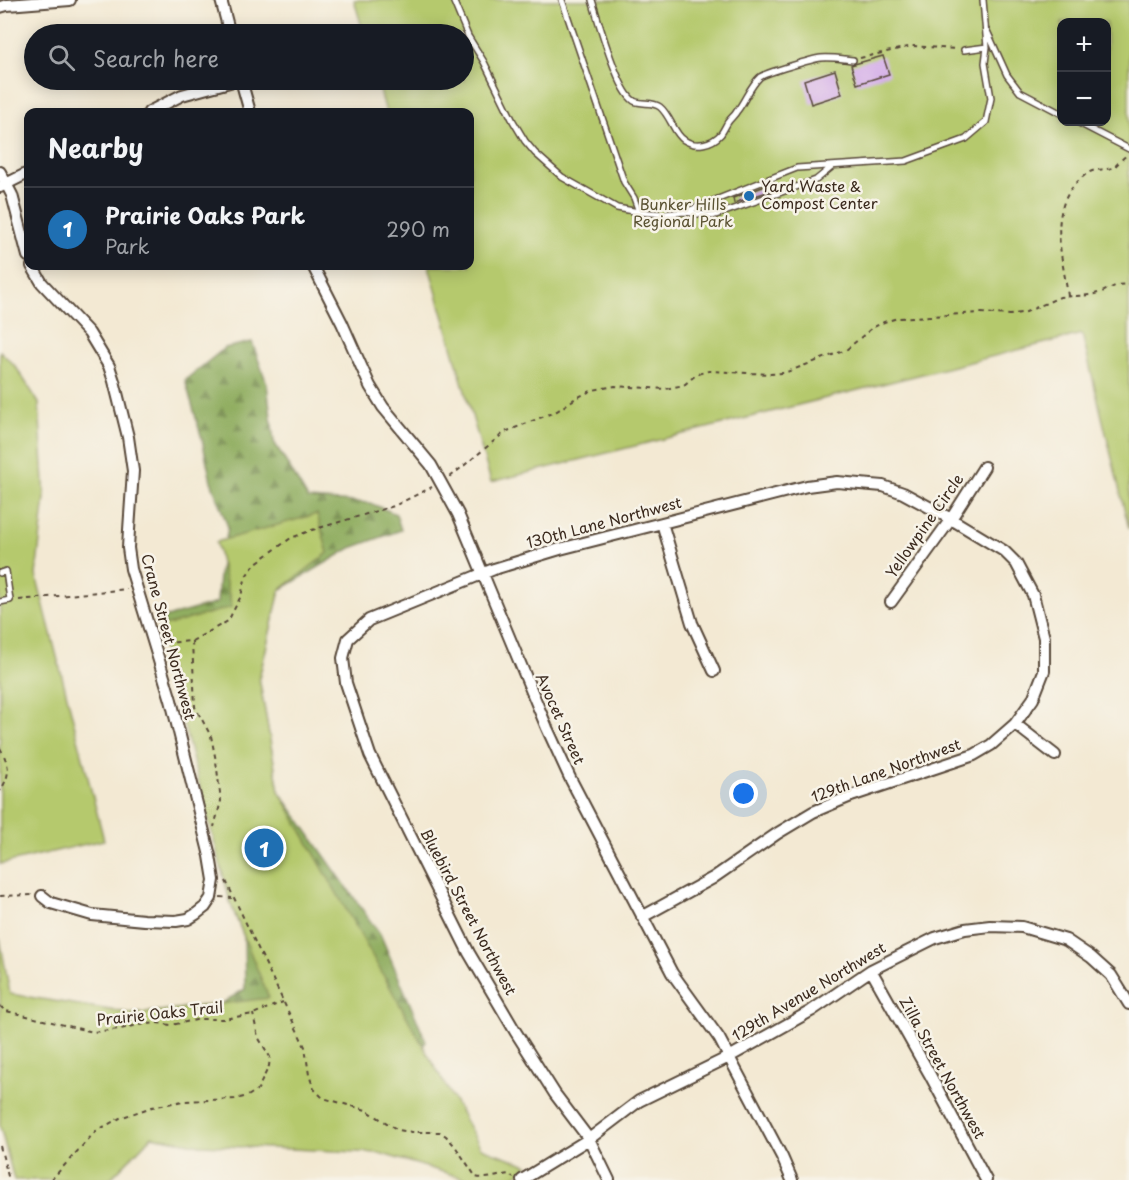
<!DOCTYPE html>
<html lang="en">
<head>
<meta charset="utf-8">
<style>
	:root { --surface:#171b24; --page:#242831; --text:#f1f3f6; --muted:#9ea1a6; --line:#363941; --accent:#1f6fb2 }
	body { margin:0; font-family:"Playpen Sans",sans-serif; background:var(--page); color:var(--text) }
	.controls { position:absolute; right:18px; top:18px; display:grid; overflow:hidden; border-radius:12px; box-shadow:0 3px 15px #0003 }
	.controls button { width:54px; height:54px; display:grid; place-items:center; padding:0; border:0; border-bottom:2px solid var(--line); background:var(--surface); color:var(--text); font:30px sans-serif }
	.you { position:absolute; left:744px; top:794px; width:21px; height:21px; margin:-15px; border:4px solid #fff; border-radius:50%; background:#1a73e8; box-shadow:0 0 0 9px #1a73e833 }
	.badge { display:grid; place-items:center; width:39px; height:39px; border-radius:50%; background:var(--accent); color:#fff; font-size:20px; font-weight:700 }
	.pin { position:absolute; translate:-50% -50%; border:3px solid #fff; box-shadow:0 2px 6px #0006 }
	.list { margin:0; padding:0; list-style:none }
	h2 { display:flex; justify-content:space-between; align-items:center; height:78px; margin:0; padding:0 24px; font-size:26px }
	h2 small { font-size:20px; font-weight:400; color:var(--muted) }
	.list li { display:grid; grid-template-columns:39px 1fr auto; gap:18px; align-items:center; box-sizing:border-box; height:84px; padding:0 24px; border-top:2px solid var(--line) }
	.list b { display:block; font-size:22px; white-space:nowrap }
	.list p { margin:0; font-size:20px; white-space:nowrap; color:var(--muted) }
	.list em { font-size:20px; font-style:normal; color:var(--muted) }
	.icon { flex:none; width:33px; height:33px; fill:none; stroke:currentColor; stroke-width:2; stroke-linecap:round; stroke-linejoin:round }
	.map { position:relative; flex:none; width:1129px; height:1180px; overflow:hidden }
	.search { position:absolute; background:var(--surface); box-shadow:0 3px 15px #0003; left:24px; top:24px; width:450px; height:66px; display:flex; align-items:center; gap:15px; box-sizing:border-box; padding:0 21px; border-radius:33px; color:var(--muted); font-size:22px }
	.panel { position:absolute; background:var(--surface); box-shadow:0 3px 15px #0003; left:24px; top:108px; width:450px; height:162px; border-radius:12px }
	.map>svg:first-child { display:block }
</style>
</head>
<body>
<div class="map">
<svg width="1129" height="1180" viewBox="0 0 1129 1180">
	<defs>
		<pattern id="forest-firs" width="22" height="20" patternUnits="userSpaceOnUse" patternTransform="scale(1.5)"><rect width="22" height="20" fill="#90ad60"/><path d="M5 1l3.5 6h-7zM16 11l3.5 6h-7z" fill="#778d4f"/></pattern>
	</defs>
	<rect width="100%" height="100%" fill="#f7f3e8"/>
	<filter id="ink" filterUnits="userSpaceOnUse"><feTurbulence type="fractalNoise" baseFrequency=".0167" numOctaves="2"/><feDisplacementMap in="SourceGraphic" scale="12" xChannelSelector="R" yChannelSelector="G"/><feConvolveMatrix kernelMatrix="1 2 1 2 8 2 1 2 1" color-interpolation-filters="sRGB"/></filter>
	<filter id="wash" filterUnits="userSpaceOnUse"><feTurbulence type="fractalNoise" baseFrequency=".008" numOctaves="4" result="noise"/><feDisplacementMap in="SourceGraphic" scale="24" xChannelSelector="R" yChannelSelector="G"/><feGaussianBlur stdDeviation="1.35" result="paint"/><feColorMatrix in="noise" values="0 0 0 0 0 0 0 0 0 0 0 0 0 0 0 0 0 1.4 0 .05"/><feComposite in="paint" operator="in"/></filter>
	<g filter="url(#wash)">
		<rect width="100%" height="100%" fill="#f3e9d3"/>
		<path fill="url(#forest-firs)" stroke="#666c3f" stroke-width="1.5" d="M252,342L267,384L274,442L308,499L370,503L396,514L401,530L351,548L280,590L259,678L279,791L381,936L426,1041L374,1137L201,1145L152,1136L109,1180L135,1014L221,1004L245,989L244,937L231,905L182,715L163,618L217,603L219,575L228,527L211,481L202,439L185,380L225,348Z"/>
		<path fill="#b5c96d" stroke="#787a46" stroke-width="1.5" fill-rule="evenodd" d="M354,0H1129V529L1082,334L491,482L429,266H470V112H386L377,80H464V34H364ZM1062,22H1106V122H1062Z
			M0,351L16,367L39,403L45,498L36,575L104,840L0,864Z
			M317,514L328,553L280,590L259,678L279,791L481,1148L528,1165L511,1180H470L379,1153L201,1145L152,1136L109,1180H14L0,1126V939L10,994L135,1014L269,998L231,905L158,628L232,607L216,542Z"/>
		<g id="blocks">
			<path fill="#d1a8e9" d="M883,56L889,74L857,84L851,65Z
				M835,70L842,94L811,104L804,80Z
				M768,185L770,191L734,203L733,198Z"/>
		</g>
	</g>
	<g filter="url(#ink)">
		<use href="#blocks" fill-opacity="0" stroke="#574739" stroke-width="1.5"/>
		<g fill="none" stroke-linecap="round" stroke-linejoin="round">
			<g stroke="#574739" stroke-width="8">
				<path id="service" d="M453,0L468,36L484,62L513,121L525,141L535,153L562,177L617,208L639,212L664,214L684,212L713,216L816,180L833,166
					M562,0L624,182L634,198L639,212
					M592,0C598,20 618,92 634,101C642,105 653,101 660,107C670,115 674,134 684,140C696,148 712,144 721,134C724,130 726,125 728,122C731,118 735,115 737,111C745,101 750,86 760,77C765,73 813,59 821,58C831,57 843,59 853,60
					M987,31L1007,75L1020,92L1062,114
					M964,50L987,47
					M1077,122L1129,149
					M685,212L797,168L906,161L966,139L986,122L991,98L985,63L987,47L983,0
					M0,573L6,571L10,600L0,602"/>
			</g>
			<g stroke="#574739" stroke-width="14">
				<path id="minor" d="M221,0L230,34
					M0,7L7,5L70,0
					M241,80L250,112
					M149,112L182,95L237,80
					M0,172L12,195L28,256
					M0,187L28,173
					M32,266L42,283L89,333L109,366L114,381L128,437L133,471L129,530L128,548L131,569L171,700L210,856L214,880L211,898L205,907L196,914L188,919L176,921L144,920L92,915L51,903L42,896
					M313,266L342,323L370,386L383,407L431,465L458,514L547,728L570,778L672,973L719,1038L782,1157L792,1180
					M662,523L692,623L714,671
					M891,602L951,519L984,467
					M1015,724L1055,755
					M871,970L929,1073L986,1180
					M522,1180L589,1139L639,1101L729,1057L811,1011L871,970L935,938L965,929L990,926L1022,927L1066,940L1091,957L1111,975L1129,1004
					M609,1180L589,1139L555,1094L515,1031L469,953L370,755L346,683L343,658L348,639L369,620L494,569L560,549L807,486L837,482L883,486L903,493L951,519L1004,551L1016,563L1033,595L1044,638V671L1033,699L1015,724L991,745L974,755L851,796L813,812L778,833L713,878L642,917"/>
			</g>
			<path stroke="#574739" stroke-width="2" stroke-dasharray="4.5 4.5" stroke-linecap="butt" d="M860,58L912,46L955,49
				M1068,296C1062,253 1045,206 1085,175C1096,167 1101,171 1112,168C1117,166 1121,159 1126,156
				M450,477L505,432L557,411L576,398L593,390L615,386L665,389L684,385L697,374L709,371L769,374L784,373L846,350L872,328L884,322L898,318L980,313L1010,315L1026,312L1060,297L1091,295L1102,292L1117,285L1129,284
				M19,600L127,589
				M192,641L195,707L211,736L216,761L221,801L214,827
				M165,643L192,641L228,621L241,596L246,576L256,563L291,538L312,530L394,506L432,487
				M0,748C10,766 11,774 0,791
				M226,881L305,1047L309,1075L314,1089L323,1098L366,1110L398,1130L412,1132H440L446,1136L455,1146L476,1177C488,1180 498,1175 510,1174L513,1178
				M0,896L33,895
				M220,897L232,898
				M0,1006L6,1011L93,1032L120,1029L138,1025L157,1023L171,1025L201,1019H224L253,1014L283,1002
				M0,1146L9,1180
				M51,1180L96,1131L120,1118L152,1107L183,1101L235,1099L248,1096L258,1089L269,1066L270,1057L258,1037L253,1014"/>
			<use href="#service" stroke="#fff" stroke-width="5"/>
			<use href="#minor" stroke="#fff" stroke-width="10"/>
		</g>
	</g>
	<circle fill="#1f6fb2" stroke="#f7f3e8" stroke-width="2" cx="749" cy="196" r="6"/>
	<g text-anchor="middle" stroke-width="5" stroke-linejoin="round" paint-order="stroke">
		<g font-size="15" fill="#3b2a1e" stroke="#f7f3e8" text-anchor="start">
			<text x="761" y="192">Yard Waste &amp;<tspan x="761" dy="17">Compost Center</tspan></text>
		</g>
		<g font-size="15" fill="#5a5232" stroke="#f7f3e8">
			<text x="683" y="210">Bunker Hills<tspan x="683" dy="17">Regional Park</tspan></text>
		</g>
		<g font-size="15" fill="#3b2a1e" stroke="#f7f3e8">
			<text transform="translate(604 523) rotate(-15)" y="5">130th Lane Northwest</text>
			<text transform="translate(925 526) rotate(-55)" y="5">Yellowpine Circle</text>
			<text transform="translate(168 637) rotate(75)" y="5">Crane Street Northwest</text>
			<text transform="translate(560 719) rotate(66)" y="5">Avocet Street</text>
			<text transform="translate(886 771) rotate(-20)" y="5">129th Lane Northwest</text>
			<text transform="translate(468 912) rotate(62)" y="5">Bluebird Street Northwest</text>
			<text transform="translate(809 992) rotate(-31)" y="5">129th Avenue Northwest</text>
			<text transform="translate(160 1014) rotate(-6)" y="5">Prairie Oaks Trail</text>
			<text transform="translate(942 1068) rotate(61)" y="5">Zilla Street Northwest</text>
		</g>
	</g>
</svg>
<div class="controls">
<button>+</button>
<button>−</button>
</div>
<div class="you"></div>
<div class="pin badge" style="left:264px;top:848px">1</div>
<div class="search"><svg class="icon" aria-label="search" viewBox="0 0 24 24"><circle cx="10" cy="10" r="6"/><path d="M15 15l6 6"/></svg>Search here</div>
<section class="panel">
<h2>Nearby<small></small></h2>
<ul class="list">
<li><span class="badge">1</span><div><b>Prairie Oaks Park</b><p>Park</p></div><em>290 m</em></li>
</ul>
</section>
</div>
</body>
</html>
